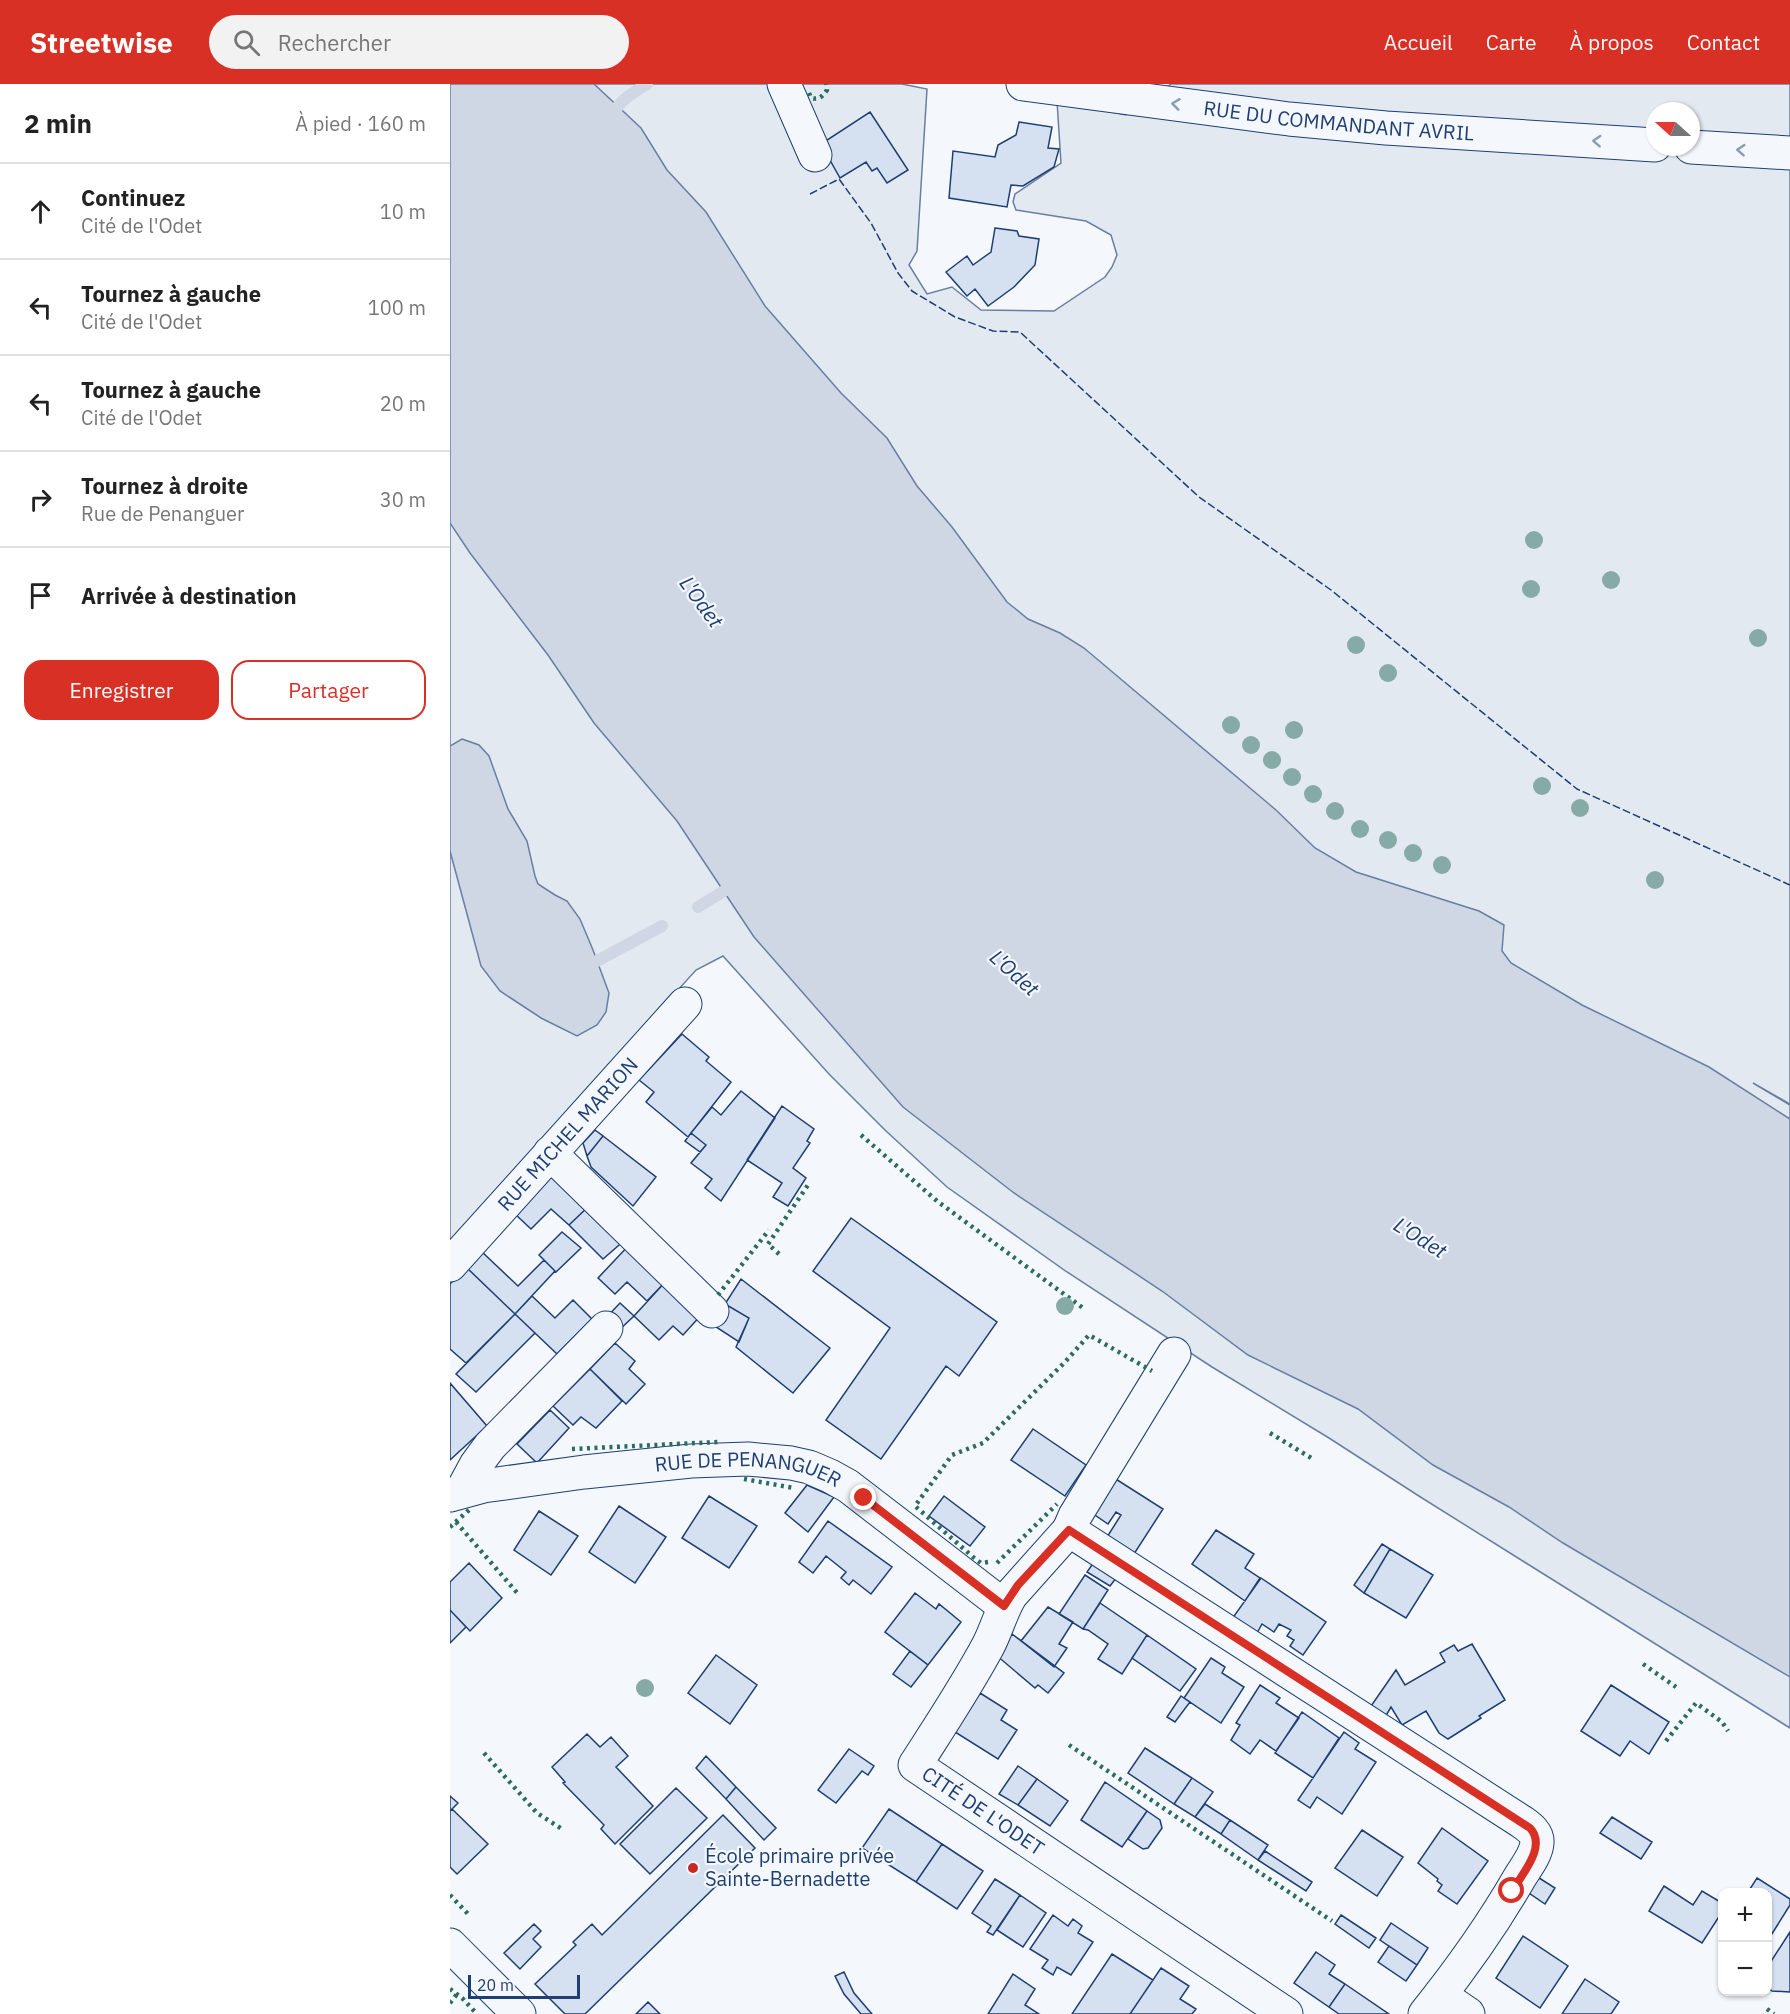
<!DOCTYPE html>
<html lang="fr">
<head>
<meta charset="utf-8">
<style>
	:root { --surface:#fff; --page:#f2f2f2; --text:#222; --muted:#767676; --line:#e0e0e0; --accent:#d93025 }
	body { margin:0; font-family:"IBM Plex Sans",sans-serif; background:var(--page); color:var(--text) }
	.controls { position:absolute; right:18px; bottom:18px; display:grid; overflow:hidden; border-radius:12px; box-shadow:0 2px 4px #0004 }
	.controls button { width:54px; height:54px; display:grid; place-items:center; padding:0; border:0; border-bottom:2px solid var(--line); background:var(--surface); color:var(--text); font:30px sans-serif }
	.compass { position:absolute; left:1196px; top:18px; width:54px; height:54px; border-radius:50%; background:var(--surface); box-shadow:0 2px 4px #0004; rotate:291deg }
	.scale { position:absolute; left:18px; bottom:15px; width:112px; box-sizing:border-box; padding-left:6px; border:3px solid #1d3f73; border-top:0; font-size:16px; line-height:21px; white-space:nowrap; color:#1d3f73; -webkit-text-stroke:4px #f4f7fb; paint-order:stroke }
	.stop { position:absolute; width:18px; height:18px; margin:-14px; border:4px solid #d93025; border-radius:50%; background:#fff }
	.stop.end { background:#d93025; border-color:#fff; box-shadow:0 2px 6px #0008 }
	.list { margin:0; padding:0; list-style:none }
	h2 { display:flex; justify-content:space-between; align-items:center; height:78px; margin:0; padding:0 24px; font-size:26px }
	h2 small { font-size:20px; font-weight:400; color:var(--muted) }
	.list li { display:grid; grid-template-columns:39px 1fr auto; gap:18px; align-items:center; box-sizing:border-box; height:96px; padding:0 24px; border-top:2px solid var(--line) }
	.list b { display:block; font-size:22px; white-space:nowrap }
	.list p { margin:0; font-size:20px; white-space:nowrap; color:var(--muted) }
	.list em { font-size:20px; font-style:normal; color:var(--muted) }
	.actions { display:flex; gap:12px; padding:18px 24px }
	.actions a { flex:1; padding:14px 0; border:2px solid var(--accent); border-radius:18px; text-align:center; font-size:21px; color:var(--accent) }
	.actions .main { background:var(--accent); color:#fff }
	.icon { flex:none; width:33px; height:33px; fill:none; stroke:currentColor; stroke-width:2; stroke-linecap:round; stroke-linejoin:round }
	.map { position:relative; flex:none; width:1340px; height:1930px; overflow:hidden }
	header { display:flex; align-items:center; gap:36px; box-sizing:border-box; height:84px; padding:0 30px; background:var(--accent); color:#fff }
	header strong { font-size:28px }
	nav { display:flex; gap:33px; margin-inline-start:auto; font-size:21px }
	.search { width:420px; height:54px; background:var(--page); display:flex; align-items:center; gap:15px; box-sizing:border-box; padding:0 21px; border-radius:33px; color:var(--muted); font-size:22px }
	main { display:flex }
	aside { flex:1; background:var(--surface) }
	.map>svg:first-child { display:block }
</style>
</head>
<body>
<header>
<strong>Streetwise</strong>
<div class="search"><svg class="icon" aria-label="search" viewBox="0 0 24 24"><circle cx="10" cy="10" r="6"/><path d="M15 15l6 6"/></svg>Rechercher</div>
<nav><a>Accueil</a><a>Carte</a><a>À propos</a><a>Contact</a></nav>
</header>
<main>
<aside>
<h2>2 min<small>À pied · 160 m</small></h2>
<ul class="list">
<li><svg class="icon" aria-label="ahead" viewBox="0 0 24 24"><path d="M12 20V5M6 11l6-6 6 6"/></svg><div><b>Continuez</b><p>Cité de l'Odet</p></div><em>10 m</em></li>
<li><svg class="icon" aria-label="left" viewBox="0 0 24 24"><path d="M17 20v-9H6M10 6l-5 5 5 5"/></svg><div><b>Tournez à gauche</b><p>Cité de l'Odet</p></div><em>100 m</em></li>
<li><svg class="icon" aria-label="left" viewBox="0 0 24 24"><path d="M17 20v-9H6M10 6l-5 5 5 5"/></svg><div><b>Tournez à gauche</b><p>Cité de l'Odet</p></div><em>20 m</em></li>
<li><svg class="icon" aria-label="right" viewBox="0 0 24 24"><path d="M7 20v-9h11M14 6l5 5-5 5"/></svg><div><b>Tournez à droite</b><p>Rue de Penanguer</p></div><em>30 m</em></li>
<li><svg class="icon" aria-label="arrive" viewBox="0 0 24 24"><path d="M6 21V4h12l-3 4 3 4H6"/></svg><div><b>Arrivée à destination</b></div></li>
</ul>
<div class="actions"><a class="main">Enregistrer</a><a>Partager</a></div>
</aside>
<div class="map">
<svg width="1340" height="1930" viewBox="0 0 1340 1930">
	<rect width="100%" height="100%" fill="#f4f7fb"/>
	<path fill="#e3e9f0" stroke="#687fa3" stroke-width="1.5" fill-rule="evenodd" d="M0,0H452L477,5L467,167L459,181L477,210L502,203L531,226L604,227L655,193L662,183L667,171L661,151L636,137L566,126L563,118L565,110L611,79L607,17L676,31L721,0H1340V1020L1303,999L1340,1021V1269ZM1205,27H1241V63H1205Z
		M0,328L1340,1476V1644L972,1414L879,1354L762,1283L617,1188L497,1103L436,1047L379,990L273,872L246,886L0,1158Z"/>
	<path fill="#cfd7e4" stroke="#687fa3" stroke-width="1.5" d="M0,0H144L191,44L217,86L256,128L315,222L391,309L437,354L467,402L502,443L557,518L578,535L610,549L634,564L826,726L865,764L906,788L1029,827L1054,841L1052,867L1061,879L1132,921L1259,983L1340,1035V1593L1113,1459L1059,1423L983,1381L908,1325L798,1271L712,1207L564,1109L453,1023L304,853L227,737L144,639L98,571L20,469L0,439Z
		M12,655L29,661L39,672L58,725L77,757L85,792L88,800L105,811L117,817L130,835L143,866L159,909L156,928L147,941L127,952L91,934L50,907L31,882L0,767V662Z"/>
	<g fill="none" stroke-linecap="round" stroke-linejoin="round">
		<path stroke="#cfd7e4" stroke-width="12" d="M162,36C166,17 182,10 197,0
			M248,823L287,799
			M147,877L212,842"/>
	</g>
	<path fill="#d5e0f0" stroke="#1d3f73" stroke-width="1.5" d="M420,28L458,86L437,99L427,84L422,87L416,78L390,94L371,60Z
		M569,38L602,43L598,64L609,65L604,83L573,102L561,101L557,123L499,114L503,67L545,73L548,61L566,51Z
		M545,144L567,147L569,152L589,155L585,181L564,203L538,222L525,205L517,212L496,188L517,172L523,181L541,168Z
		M232,950L259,973L256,977L281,998L238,1053L196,1018L204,1008L189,996Z
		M291,1007L325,1034L271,1117L255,1104L262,1095L241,1079L256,1061L241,1049L262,1023L271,1031Z
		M332,1022L364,1045L357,1057L360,1059L343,1084L356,1094L338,1122L323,1113L332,1099L297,1076Z
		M145,1046L153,1052L137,1072L133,1059Z
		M241,1049L256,1061L250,1068L235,1057Z
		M153,1052L206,1093L183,1122L141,1083L137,1072Z
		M105,1088L140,1121L119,1141L101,1125L81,1145L65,1130Z
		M140,1121L176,1155L153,1175L119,1141Z
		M401,1134L547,1238L509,1292L496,1282L431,1375L376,1336L440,1244L363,1187Z
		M112,1148L131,1164L106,1188L89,1171Z
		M181,1159L218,1195L197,1217L177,1198L165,1210L148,1194Z
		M31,1167L68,1202L94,1176L105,1187L65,1230L16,1183Z
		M16,1183L65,1230L16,1279L0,1265V1200Z
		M218,1195L253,1229L233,1251L223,1242L209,1256L184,1232Z
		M291,1195L380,1264L343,1309L286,1263L299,1234L275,1220Z
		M82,1212L105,1234L123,1216L142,1235L107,1270L65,1230Z
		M170,1219L184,1232L167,1248L154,1236Z
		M275,1220L299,1234L289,1258L260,1239Z
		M65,1230L85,1249L26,1308L6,1290Z
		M165,1259L185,1277L179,1285L195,1300L176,1320L140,1285Z
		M140,1285L172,1317L146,1344L131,1333L123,1341L103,1322Z
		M0,1299L37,1342L0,1376Z
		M100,1326L119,1344L87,1379L67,1360Z
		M583,1345L636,1381L615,1412L561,1376Z
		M661,1392L713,1425L684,1470L657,1453L671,1431L666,1428L658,1440L639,1427Z
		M357,1401L384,1413L358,1448L335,1429Z
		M259,1412L307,1442L279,1484L232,1454Z
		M494,1412L535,1443L520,1462L479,1432Z
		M169,1422L216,1453L185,1499L139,1468Z
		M89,1427L128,1452L101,1491L64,1466Z
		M378,1437L442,1483L421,1510L403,1496L399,1501L391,1494L396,1488L376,1472L363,1489L349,1478Z
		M766,1446L804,1470L795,1484L810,1494L795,1517L742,1480Z
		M932,1460L940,1465L914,1509L904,1501Z
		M940,1465L983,1491L956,1534L914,1509Z
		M644,1478L667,1493L660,1502L637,1488Z
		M19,1479L52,1514L20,1547L0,1526V1498Z
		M635,1491L658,1506L633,1545L609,1530Z
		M811,1494L876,1538L853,1571L840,1562L844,1556L837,1552L841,1546L829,1540L824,1548L812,1540L806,1551L782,1535Z
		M465,1509L486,1525L489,1520L511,1538L478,1581L435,1548Z
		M650,1519L697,1551L672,1590L648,1575L658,1560L638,1546L633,1545Z
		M598,1523L623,1538L609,1560L617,1564L604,1583L571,1557Z
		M0,1526L16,1543L0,1559Z
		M562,1550L614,1589L598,1609L588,1601L585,1604L546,1571Z
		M697,1551L746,1585L730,1607L682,1574Z
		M1022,1560L1055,1616L1029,1632L1031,1634L998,1655L989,1649L976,1627L952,1641L941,1623L934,1635L919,1625L946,1586L955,1601L995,1578L990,1569L1004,1561L1008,1567Z
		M460,1567L478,1581L461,1603L443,1590Z
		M266,1571L307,1601L280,1640L238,1609Z
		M761,1574L775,1583L772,1589L794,1603L771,1639L734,1614Z
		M810,1601L830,1614L826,1619L849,1634L826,1667L810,1656L800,1670L781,1656L790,1641L786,1639Z
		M1161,1601L1219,1638L1199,1670L1180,1657L1170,1672L1131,1647Z
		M530,1609L557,1626L551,1636L567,1646L548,1675L505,1648Z
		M731,1612L740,1618L725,1638L717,1633Z
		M852,1628L889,1654L863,1694L825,1669Z
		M894,1648L909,1659L905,1665L926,1678L892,1730L867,1713L860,1724L848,1716Z
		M137,1650L150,1663L161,1653L178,1672L166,1683L203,1722L165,1760L151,1745L154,1741L113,1699L115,1698L102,1683Z
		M695,1664L742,1694L724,1720L678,1689Z
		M399,1665L424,1682L418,1691L412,1687L386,1719L368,1706Z
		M256,1672L286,1703L276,1715L246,1684Z
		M568,1682L587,1695L568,1721L549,1710Z
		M742,1694L763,1708L745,1733L724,1720Z
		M587,1695L618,1717L600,1742L568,1721Z
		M655,1698L697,1727L672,1763L631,1736Z
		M286,1703L326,1744L314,1756L276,1715Z
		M226,1704L257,1734L200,1790L170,1760Z
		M0,1712L8,1719L0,1727Z
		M755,1720L780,1736L771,1750L745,1733Z
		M2,1725L38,1760L7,1790L0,1783V1727Z
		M439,1725L492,1760L466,1798L412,1764Z
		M697,1727L710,1736L712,1744L698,1764L693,1765L678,1755Z
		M273,1731L305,1764L135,1930H115L85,1900L126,1861L123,1858L142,1840L152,1851Z
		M1162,1733L1202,1758L1191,1775L1150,1749Z
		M780,1736L818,1761L808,1776L771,1750Z
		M992,1744L1038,1777L1007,1820L988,1807L992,1801L987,1797L988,1795L968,1779Z
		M912,1746L953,1773L927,1812L885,1784Z
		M492,1760L533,1787L507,1825L466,1798Z
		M815,1767L862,1798L856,1807L808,1776Z
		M1086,1792L1105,1804L1095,1820L1076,1807Z
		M1307,1794L1340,1815V1821L1320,1853L1318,1852V1808H1298Z
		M545,1795L570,1811L543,1851L537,1848L541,1842L522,1829Z
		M1214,1802L1243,1821L1252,1807L1272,1819V1828L1252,1859L1199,1827Z
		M570,1811L596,1829L573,1863L547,1846Z
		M603,1831L618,1842L623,1835L632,1842L628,1849L643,1858L621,1891L607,1883L603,1891L592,1884L598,1876L580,1865Z
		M891,1831L926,1854L919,1864L885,1840Z
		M941,1839L978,1864L967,1881L930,1856Z
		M84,1840L91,1847L83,1855L91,1863L70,1885L54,1869Z
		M1340,1848V1908L1322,1907L1318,1904V1882Z
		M1073,1852L1118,1882L1090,1924L1046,1894Z
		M939,1862L967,1881L956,1897L928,1878Z
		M866,1868L885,1881L879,1890L895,1900L879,1923L844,1899Z
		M662,1870L703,1896L680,1930H622Z
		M711,1884L739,1902L730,1915L746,1925L742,1930H680Z
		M394,1888L404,1909L422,1930H411L394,1910L385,1892Z
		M563,1890L585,1905L575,1921L589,1930H538Z
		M1135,1895L1169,1918L1161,1930H1112Z
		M895,1900L939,1930H889L879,1923Z
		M198,1918L210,1930H186Z"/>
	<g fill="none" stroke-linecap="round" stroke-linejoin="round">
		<g stroke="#1d3f73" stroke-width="35">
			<g id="minor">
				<path d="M334,0L365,71"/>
				<path id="s1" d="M573,0L839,35L936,44L1205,61"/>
				<path d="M1241,63L1340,69"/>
				<path d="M100,1069L262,1227"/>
				<path id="s2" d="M0,1181L235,920"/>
				<path d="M12,1407L26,1381L40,1362L156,1244"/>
				<path id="s3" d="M0,1411L33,1402L134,1388L241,1377L298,1375L341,1379L359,1383L380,1392L398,1402L554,1522"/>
				<path d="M619,1446L625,1432L724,1270"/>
				<path d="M0,1861L69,1930"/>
				<path d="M990,1911L1018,1930"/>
				<path d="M836,1930L465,1681C490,1642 516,1603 538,1562C547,1545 551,1527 561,1511L619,1446L1072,1738C1079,1743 1088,1749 1087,1759C1086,1771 1076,1783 1070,1793C1044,1838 1008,1889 975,1930"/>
			</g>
		</g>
		<use href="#minor" stroke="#f4f7fb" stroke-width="33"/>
		<path stroke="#2c6c60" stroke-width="4.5" stroke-dasharray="3 4.5" stroke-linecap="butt" d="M359,9L361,14C369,16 372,13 377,6L376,0
			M411,1051L487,1117L633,1224
			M329,1170L318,1160L358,1101
			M268,1211L319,1146
			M820,1349L863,1375
			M122,1365L268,1358
			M294,1395L344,1404
			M6,1438L69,1511
			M0,1443L19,1426
			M538,1478L531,1479L523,1473L465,1422L502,1371L533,1359L615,1278L639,1251L702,1287
			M547,1479L607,1420
			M1193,1580L1226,1603
			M1216,1657L1246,1619L1272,1638L1278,1647
			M619,1661L882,1837
			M34,1669L87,1729L112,1745
			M0,1811L19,1831
			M0,1905L13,1915L27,1930
			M0,1919L7,1910
			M1317,1925L1324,1930"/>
		<path stroke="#1d3f73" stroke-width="1.5" stroke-dasharray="8 3" stroke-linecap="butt" d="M360,110L389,95L421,139L448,189L462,207L505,233L543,247L570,248L749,413L881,506L1127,705L1340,801"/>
	</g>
	<g fill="#86aba6">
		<circle cx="1084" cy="456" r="9"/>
		<circle cx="1161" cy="496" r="9"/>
		<circle cx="1081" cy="505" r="9"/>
		<circle cx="1308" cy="554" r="9"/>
		<circle cx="906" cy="561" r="9"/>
		<circle cx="938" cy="589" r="9"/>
		<circle cx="781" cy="641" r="9"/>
		<circle cx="844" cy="646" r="9"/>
		<circle cx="801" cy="661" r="9"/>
		<circle cx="822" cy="676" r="9"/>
		<circle cx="842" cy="693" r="9"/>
		<circle cx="1092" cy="702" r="9"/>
		<circle cx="863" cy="710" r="9"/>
		<circle cx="1130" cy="724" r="9"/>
		<circle cx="885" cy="727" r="9"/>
		<circle cx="910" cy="745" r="9"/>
		<circle cx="938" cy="756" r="9"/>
		<circle cx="963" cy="769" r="9"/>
		<circle cx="992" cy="781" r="9"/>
		<circle cx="1205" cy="796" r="9"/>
		<circle cx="615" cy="1222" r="9"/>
		<circle cx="195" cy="1604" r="9"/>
	</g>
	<defs><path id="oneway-chevron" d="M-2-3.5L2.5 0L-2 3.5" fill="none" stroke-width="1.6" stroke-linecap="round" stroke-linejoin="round" transform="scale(1.5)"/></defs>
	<g stroke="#889bb7">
		<use href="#oneway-chevron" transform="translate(726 20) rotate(-173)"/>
		<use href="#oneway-chevron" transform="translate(1147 57) rotate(-177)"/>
		<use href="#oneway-chevron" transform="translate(1291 66) rotate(-176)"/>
	</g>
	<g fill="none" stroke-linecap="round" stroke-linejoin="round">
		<path stroke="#d93025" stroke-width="8" d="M414,1414L554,1522L568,1501L619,1446L1080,1744C1097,1762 1073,1789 1062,1807"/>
	</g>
	<circle fill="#c62828" stroke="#f4f7fb" stroke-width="2" cx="243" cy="1784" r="6"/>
	<g text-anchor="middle" stroke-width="4.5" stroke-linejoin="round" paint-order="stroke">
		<g font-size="20" fill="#1d3f73" stroke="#f4f7fb">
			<text dy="7" stroke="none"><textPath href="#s1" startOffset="318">RUE DU COMMANDANT AVRIL</textPath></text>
			<text dy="7" stroke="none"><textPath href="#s2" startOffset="176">RUE MICHEL MARION</textPath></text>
			<text dy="7" stroke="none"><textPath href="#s3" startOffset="302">RUE DE PENANGUER</textPath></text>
			<text transform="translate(533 1727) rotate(34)" y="7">CITÉ DE L'ODET</text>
		</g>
		<g font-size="20" fill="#1d3f73" stroke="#f4f7fb" text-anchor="start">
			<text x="255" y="1779">École primaire privée<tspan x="255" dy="23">Sainte-Bernadette</tspan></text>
		</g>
		<g font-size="21" font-style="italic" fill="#1d3f73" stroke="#f4f7fb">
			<text transform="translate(251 518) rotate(54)" y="7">L'Odet</text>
			<text transform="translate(564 889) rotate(42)" y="7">L'Odet</text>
			<text transform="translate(970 1154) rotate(32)" y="7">L'Odet</text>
		</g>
	</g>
</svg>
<div class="controls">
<button>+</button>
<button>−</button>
</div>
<svg class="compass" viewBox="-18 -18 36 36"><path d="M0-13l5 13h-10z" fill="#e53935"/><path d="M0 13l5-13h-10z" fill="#767676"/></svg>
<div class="scale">20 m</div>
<div class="stop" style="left:1062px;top:1807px"></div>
<div class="stop end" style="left:414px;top:1414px"></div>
</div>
</main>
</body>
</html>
